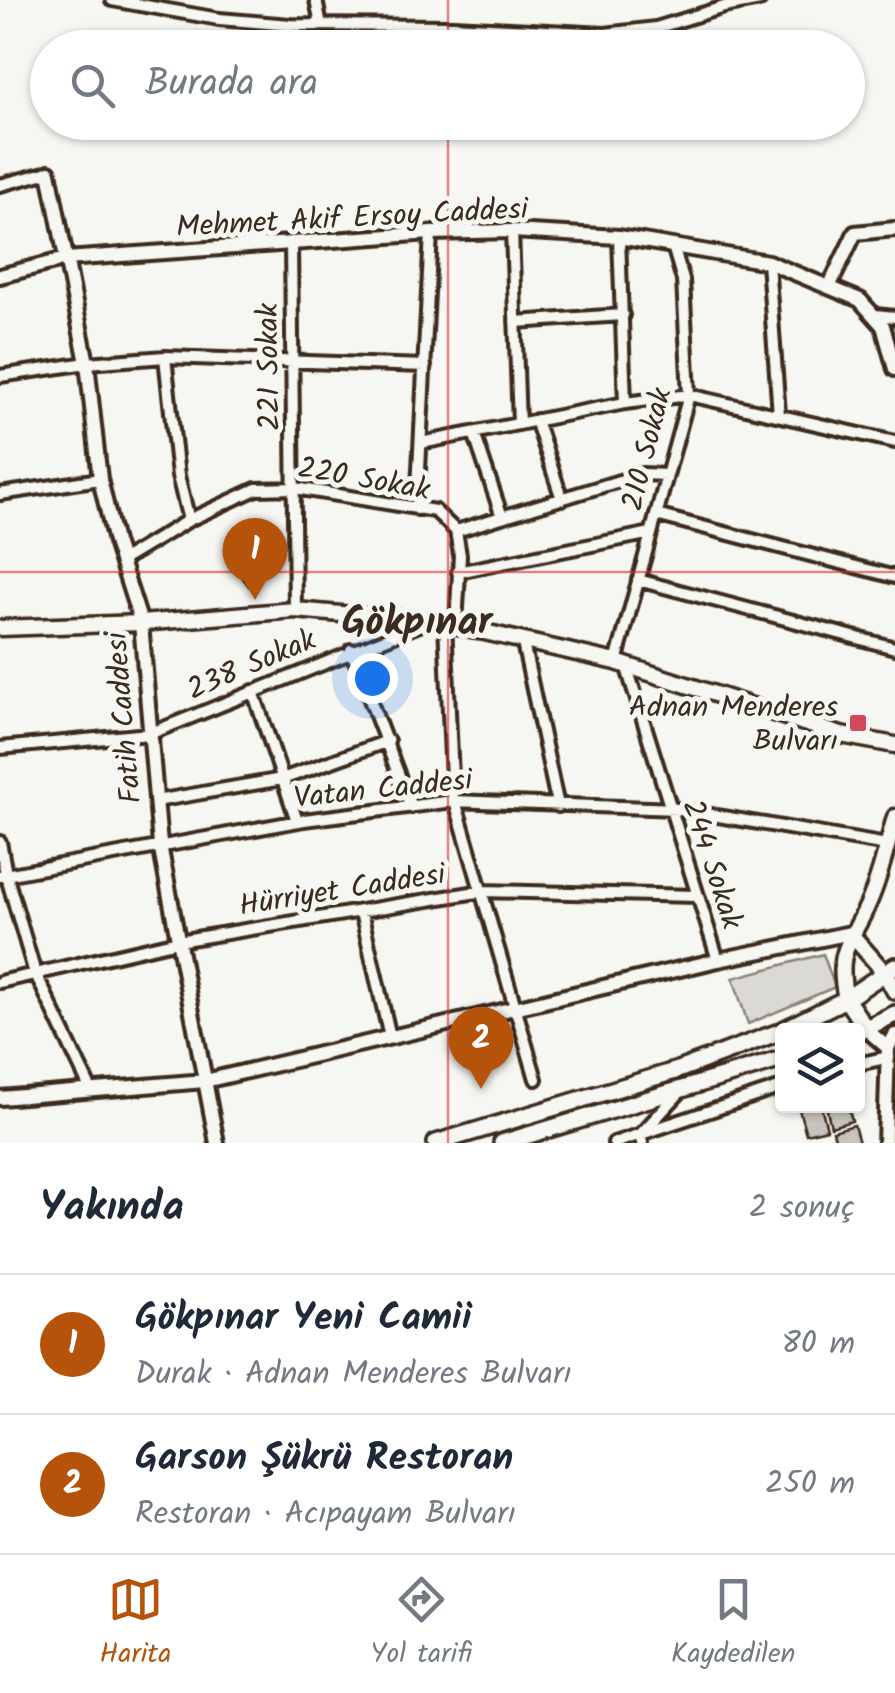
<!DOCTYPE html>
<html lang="tr">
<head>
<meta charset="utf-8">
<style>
	:root { --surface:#fff; --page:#f6f6f7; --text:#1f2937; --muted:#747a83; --line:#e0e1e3; --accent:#b45309 }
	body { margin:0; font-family:Kalam,sans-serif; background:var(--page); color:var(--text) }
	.controls { position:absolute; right:30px; bottom:30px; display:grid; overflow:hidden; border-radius:10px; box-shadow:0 2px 8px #0004 }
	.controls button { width:90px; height:90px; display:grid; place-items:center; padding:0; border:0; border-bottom:2px solid var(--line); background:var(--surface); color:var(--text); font:50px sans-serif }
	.you { position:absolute; left:372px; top:678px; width:35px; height:35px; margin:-25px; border:8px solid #fff; border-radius:50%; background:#1a73e8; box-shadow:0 0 0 15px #1a73e833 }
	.badge { display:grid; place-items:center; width:65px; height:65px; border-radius:50%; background:var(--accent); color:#fff; font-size:32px; font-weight:700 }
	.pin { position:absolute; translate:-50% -82px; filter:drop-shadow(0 2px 5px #0008) }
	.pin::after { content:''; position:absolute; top:52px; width:35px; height:30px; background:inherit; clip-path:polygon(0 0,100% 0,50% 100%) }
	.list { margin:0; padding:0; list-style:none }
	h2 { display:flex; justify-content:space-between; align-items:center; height:130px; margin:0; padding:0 40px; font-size:42px }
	h2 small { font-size:32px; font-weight:400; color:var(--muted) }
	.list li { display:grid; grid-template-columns:65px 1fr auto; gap:30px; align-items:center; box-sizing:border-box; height:140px; padding:0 40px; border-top:2px solid var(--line) }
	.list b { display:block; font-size:38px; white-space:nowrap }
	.list p { margin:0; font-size:32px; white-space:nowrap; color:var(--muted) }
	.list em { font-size:32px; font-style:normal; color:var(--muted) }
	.icon { flex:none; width:55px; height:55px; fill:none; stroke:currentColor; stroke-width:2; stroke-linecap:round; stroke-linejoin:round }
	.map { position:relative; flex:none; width:895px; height:1143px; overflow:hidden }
	.search { position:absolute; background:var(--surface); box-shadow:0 2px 8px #0004; left:30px; right:30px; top:30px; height:110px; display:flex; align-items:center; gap:25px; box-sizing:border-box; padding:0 35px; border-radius:55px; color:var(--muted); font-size:38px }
	.sheet { height:410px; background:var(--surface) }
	nav { display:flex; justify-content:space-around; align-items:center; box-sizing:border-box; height:140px; border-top:2px solid var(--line); background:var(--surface); font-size:28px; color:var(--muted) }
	nav a { display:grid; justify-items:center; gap:5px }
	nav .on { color:var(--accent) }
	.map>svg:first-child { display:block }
</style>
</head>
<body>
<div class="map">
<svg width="895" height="1143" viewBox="0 0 895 1143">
	<rect width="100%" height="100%" fill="#f6f6f2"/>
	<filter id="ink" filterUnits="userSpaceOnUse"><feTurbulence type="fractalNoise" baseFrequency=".01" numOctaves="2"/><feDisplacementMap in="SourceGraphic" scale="20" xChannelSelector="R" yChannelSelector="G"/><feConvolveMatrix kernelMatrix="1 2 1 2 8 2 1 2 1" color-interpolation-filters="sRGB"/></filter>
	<g filter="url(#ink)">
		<path fill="#dad9d3" stroke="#8a8278" stroke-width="2.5" d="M823,954L835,987L748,1024L733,978Z"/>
		<path fill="#c8c3be" stroke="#3b2a1e" stroke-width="2.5" d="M251,553L267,573L249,586L234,566Z
			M798,1106H821L827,1129L806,1134Z
			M826,1106H848L852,1121L831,1127Z
			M854,1125L859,1143H836L833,1131Z"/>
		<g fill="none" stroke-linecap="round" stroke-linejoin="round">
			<g stroke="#3b2a1e" stroke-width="18">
				<path id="minor" d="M112,0L219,19L290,25L453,26L605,34L656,28L724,7L760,0
					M316,0L321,25
					M0,185L49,172
					M512,231L519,424
					M619,237L625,403
					M291,243L295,610
					M768,262L779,415
					M875,315L895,317
					M515,322L623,315
					M165,357L178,476L189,520
					M0,376L87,363L165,357L425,366
					M536,420L562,499
					M474,433L502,517
					M421,443L625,403L689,395L895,442
					M0,494L100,479
					M417,509L431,233
					M656,515L895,577
					M456,531L642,474L667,475
					M121,561L189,520L256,489L295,488L435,511L456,531L460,555L456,625
					M458,572L651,533
					M638,580L895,648
					M445,623L453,801
					M523,643L558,806
					M351,650L411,807
					M616,662L689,395L683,280L673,246
					M627,668L718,960
					M253,691L297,821
					M0,748L149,734L422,624
					M156,801L282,779L388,741
					M455,801L536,1079
					M0,842L6,874L34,970L91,1090
					M0,876L304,820L453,801L677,809L887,845
					M361,912L390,1037
					M0,982L178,941L483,891L697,896
					M858,1064L889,1057
					M614,1143L782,1087
					M642,1143L640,1135L680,1092"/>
			</g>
			<g stroke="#3b2a1e" stroke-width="20">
				<path id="tertiary" d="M49,172L87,363L100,479L115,542L141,623L160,845L217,1143
					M0,276L66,259L431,233L512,231L619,237L768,262L860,300L883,326L895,369
					M829,287L855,233L895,229
					M866,1029L888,1048
					M0,1098L205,1081L718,960L851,933
					M885,1143L888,1048L895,1035"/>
			</g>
			<g stroke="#3b2a1e" stroke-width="21">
				<path id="secondary" d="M0,628L141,623L295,610L445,623L616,662L841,735L895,745
					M851,934L885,973
					M846,999C835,948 851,944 869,902C881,875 887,845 895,817"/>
			</g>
			<g stroke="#3b2a1e" stroke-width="22">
				<path id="primary" d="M885,973L895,991
					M846,999L866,1029
					M783,1030L846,999L895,966
					M858,1032L895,1014
					M436,1143L675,1071L782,1031
					M502,1143L782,1059"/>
			</g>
			<use href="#minor" stroke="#f6f6f2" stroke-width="10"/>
			<use href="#tertiary" stroke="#f6f6f2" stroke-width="12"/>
			<use href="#secondary" stroke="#f6f6f2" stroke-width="14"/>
			<use href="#primary" stroke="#f6f6f2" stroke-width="15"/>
		</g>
	</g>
	<path fill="none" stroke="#d62828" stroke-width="2.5" stroke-opacity="0.55" d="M448,0V48M448,122V1143M0,572H895"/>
	<rect fill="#d1495b" stroke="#f6f6f2" stroke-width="4" x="848" y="713" width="20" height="20" rx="5"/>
	<g text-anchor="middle" stroke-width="10" stroke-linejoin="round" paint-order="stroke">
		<g font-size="30" fill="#3b2a1e" stroke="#f6f6f2">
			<text transform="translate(352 217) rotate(-3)" y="10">Mehmet Akif Ersoy Caddesi</text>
			<text transform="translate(268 367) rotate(-91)" y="10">221 Sokak</text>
			<text transform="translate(646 449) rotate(-76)" y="10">210 Sokak</text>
			<text transform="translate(364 478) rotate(10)" y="10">220 Sokak</text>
			<text transform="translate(251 664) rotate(-23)" y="10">238 Sokak</text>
			<text transform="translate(123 718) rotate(-95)" y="10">Fatih Caddesi</text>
			<text transform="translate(383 788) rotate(-6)" y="10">Vatan Caddesi</text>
			<text transform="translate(713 864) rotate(72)" y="10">244 Sokak</text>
			<text transform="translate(342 889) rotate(-9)" y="10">Hürriyet Caddesi</text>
		</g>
		<g font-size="30" fill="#3b2a1e" stroke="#f6f6f2" text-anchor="end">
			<text x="838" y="716">Adnan Menderes<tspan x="838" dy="34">Bulvarı</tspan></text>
		</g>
		<g font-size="40" font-weight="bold" fill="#3b2a1e" stroke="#f6f6f2">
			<text x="417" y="634">Gökpınar</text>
		</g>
	</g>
</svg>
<div class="controls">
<button><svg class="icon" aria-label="layers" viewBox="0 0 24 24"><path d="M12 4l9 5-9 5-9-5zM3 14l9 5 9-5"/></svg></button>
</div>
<div class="you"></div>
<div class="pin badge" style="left:255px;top:600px">1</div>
<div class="pin badge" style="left:481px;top:1089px">2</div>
<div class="search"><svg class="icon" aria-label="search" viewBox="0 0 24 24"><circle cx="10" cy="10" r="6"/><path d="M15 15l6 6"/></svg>Burada ara</div>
</div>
<section class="sheet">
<h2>Yakında<small>2 sonuç</small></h2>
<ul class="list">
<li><span class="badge">1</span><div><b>Gökpınar Yeni Camii</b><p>Durak · Adnan Menderes Bulvarı</p></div><em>80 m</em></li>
<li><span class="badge">2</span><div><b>Garson Şükrü Restoran</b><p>Restoran · Acıpayam Bulvarı</p></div><em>250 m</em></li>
</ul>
</section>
<nav>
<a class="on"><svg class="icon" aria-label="map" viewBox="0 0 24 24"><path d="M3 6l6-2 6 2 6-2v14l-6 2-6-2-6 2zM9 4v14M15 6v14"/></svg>Harita</a>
<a><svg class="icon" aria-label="directions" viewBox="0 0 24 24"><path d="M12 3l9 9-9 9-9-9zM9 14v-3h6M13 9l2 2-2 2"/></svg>Yol tarifi</a>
<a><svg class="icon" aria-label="saved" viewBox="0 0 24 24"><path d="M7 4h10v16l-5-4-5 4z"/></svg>Kaydedilen</a>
</nav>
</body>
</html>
